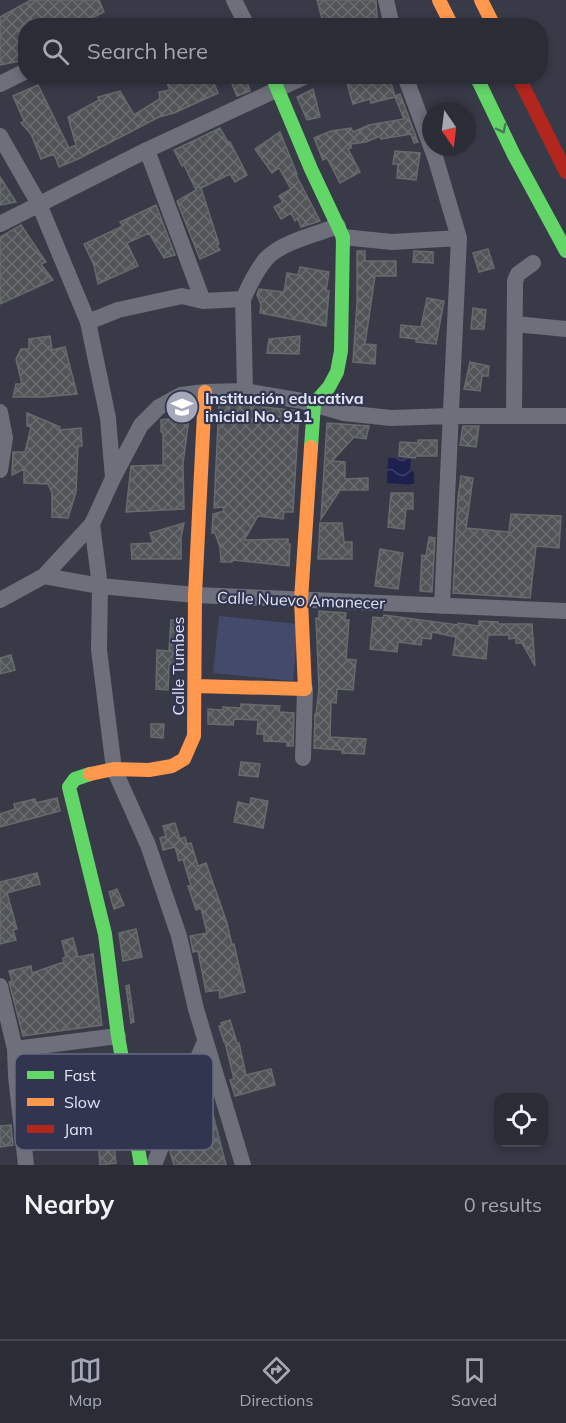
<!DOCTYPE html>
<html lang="en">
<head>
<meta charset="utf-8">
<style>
	:root { --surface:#2a2c36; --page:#363842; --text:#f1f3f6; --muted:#a5a7ad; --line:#464851; --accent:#a5a8b8 }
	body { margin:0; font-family:Mulish,sans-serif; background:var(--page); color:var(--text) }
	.controls { position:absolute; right:18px; bottom:18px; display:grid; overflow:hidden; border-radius:12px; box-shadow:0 3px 9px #0003 }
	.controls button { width:54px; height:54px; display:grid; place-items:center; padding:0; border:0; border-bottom:2px solid var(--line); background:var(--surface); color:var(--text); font:30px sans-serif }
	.compass { position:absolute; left:422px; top:102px; width:54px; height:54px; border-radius:50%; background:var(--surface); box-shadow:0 3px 9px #0003; rotate:166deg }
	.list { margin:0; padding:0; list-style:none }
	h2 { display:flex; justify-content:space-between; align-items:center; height:78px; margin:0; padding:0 24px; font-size:26px }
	h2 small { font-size:20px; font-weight:400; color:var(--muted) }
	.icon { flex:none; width:33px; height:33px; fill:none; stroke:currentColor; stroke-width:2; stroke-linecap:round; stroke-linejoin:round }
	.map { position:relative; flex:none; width:566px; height:1165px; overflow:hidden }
	.search { position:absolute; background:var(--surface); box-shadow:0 3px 9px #0003; left:18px; right:18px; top:18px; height:66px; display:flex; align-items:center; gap:15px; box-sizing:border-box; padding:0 21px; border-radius:24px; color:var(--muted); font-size:22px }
	.sheet { height:174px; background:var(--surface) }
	nav { display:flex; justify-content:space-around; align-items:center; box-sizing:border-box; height:84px; border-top:2px solid var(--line); background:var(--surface); font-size:16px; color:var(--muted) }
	nav a { display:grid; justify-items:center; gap:3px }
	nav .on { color:var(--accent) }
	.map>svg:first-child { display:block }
</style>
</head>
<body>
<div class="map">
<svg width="566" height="1165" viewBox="0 0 566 1165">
	<defs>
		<pattern id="water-waves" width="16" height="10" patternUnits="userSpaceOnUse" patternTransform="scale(1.5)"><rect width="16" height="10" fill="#1e204f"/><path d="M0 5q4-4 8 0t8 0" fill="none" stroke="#3e4069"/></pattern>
		<pattern id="building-cross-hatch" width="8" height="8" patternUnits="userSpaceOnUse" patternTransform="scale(1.5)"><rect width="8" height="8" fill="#515558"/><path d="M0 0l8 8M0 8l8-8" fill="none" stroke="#6a6d71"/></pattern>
	</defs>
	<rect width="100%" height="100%" fill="#383a48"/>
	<path fill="#444a6c" d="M219,616L298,624L293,681L213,673Z"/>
	<path fill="url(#water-waves)" d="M388,458L411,459L410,470L414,472V485L387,483Z"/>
	<path fill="url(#building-cross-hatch)" stroke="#666b6b" stroke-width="1.5" d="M31,0H99L104,12L76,26H49L45,20L35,26H26V60L0,65V17Z
		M317,0H376L377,18L348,20L350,26H324Z
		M182,76H211L218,93L174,113L159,117L78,159L59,167L54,154L41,159L31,134L21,123L24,121L13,96L38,85L69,148L76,145L68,117L99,100L98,97L120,91L134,115L158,100L160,98L159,92L170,90L167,83Z
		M345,76H389L395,96L400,94L418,142L414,143L411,134L381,139L380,136L366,142L351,144V148L348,149L360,172L340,183L327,158L323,160L314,138L331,131L351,128L353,132L369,125L404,119L395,97L371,103L370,99L353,104Z
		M246,79L250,91L237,96L232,84Z
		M313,89L320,117L307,120L297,97Z
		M220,128L228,142H230L247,175L235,182L230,174L201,188L219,244L216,245L220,250L200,259L177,201L196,190L184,165L182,166L174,150Z
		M280,132L297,174L296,175L320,221L301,227L298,219L295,221L291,213L281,219L274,207L283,202L279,196L291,189L279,168L272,173L255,149Z
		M395,151L420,153L416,180L397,178L398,164H393Z
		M0,177L16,202L0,205Z
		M156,205L175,255L164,258L149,233L127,243L138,266L98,284L94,265L84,244L123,226L120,222Z
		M21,225L46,262L41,264L53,280L0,304V237Z
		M488,249L494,268L479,272L473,253Z
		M357,251H365V261H396V276H375L365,344L376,345L375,364L353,362L357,303Z
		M414,251L433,252V263L413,262Z
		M300,267L329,272L326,291H329L326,326L260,313L261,305L257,295L259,289L284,292L287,273L298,275Z
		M427,298L444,301L436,344L416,342V339L400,337L401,325L421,327Z
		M473,308L486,310L484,329H471Z
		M50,336L52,350L65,347L77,394L43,397H13L16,384H22L16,359L21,349H29V339Z
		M300,336L299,354L267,353L269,339Z
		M470,362L489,366L488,376H482L480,391L464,389Z
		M219,402H239L263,405V407L299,411L293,512H284L283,519L258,516L244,540L288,539V544H290L289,566L233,560L232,562H221L220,547L215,533H212L213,514L224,511L223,507L214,508Z
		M184,405H189V418L183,464L184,509L126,512L131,466L163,465V432H161V420L175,418V410Z
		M27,413L60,427L59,430L81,428L82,446H78L76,492L68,518L52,517V493L48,484L24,483V469L12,475L13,452H25L31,427L27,426Z
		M327,423L369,426L366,439L354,437L332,461L345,462V479L368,478V490H340L321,519Z
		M463,426H479L476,447L460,445Z
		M418,440H437V456H416L415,458L399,456L400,442L418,443Z
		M461,476L473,478L466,528L509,532L511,514L561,516L559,548L536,546L530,598L453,593L458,498Z
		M391,493H413V509H406L404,529L388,527Z
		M184,523L181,537V559H132L131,544L153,543L150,533Z
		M320,523H342L344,542H352V559H318Z
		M429,537L435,538L432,592L420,591L422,555L426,556Z
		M380,549L403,553L398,589L375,586Z
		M319,611L346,613L345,620H349L346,659L356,660L353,690L337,689L336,703L331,702L330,737L366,739L364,754L342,753V750L314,748L315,714H316L319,688L316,618H319Z
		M384,615L458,625V623L479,626V621L498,622V624H532L535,666L522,643H516V638L509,639V635H488L486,659L453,655L456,637L432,632L431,639L422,638L421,645L398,642L397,652L370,649L373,617L383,618Z
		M171,620L181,621L180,665L169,664L168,690L156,689L157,650L169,651Z
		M11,655L15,670L0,674V658Z
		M241,704L280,706L279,712L294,713L293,746H287V742L264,741V734H257L258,720L234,719L233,725L208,724V709L223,710V707L241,708Z
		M151,724H164L163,738L151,737Z
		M241,762L260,764L258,777L239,775Z
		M57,798L60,811L0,827V814L15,809L14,804L35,799L36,803Z
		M251,798L268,801L263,828L234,822L238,802L250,805Z
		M175,823L180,839L185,837L187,844L191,843L198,866L206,863L227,923L232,945L234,944L245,992L220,998L219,990L206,992L198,951L193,952L190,936L207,933L201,908L196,910L188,886H191L183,859L179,861L175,847L163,850L160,838L166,836L163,826Z
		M37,873L40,884L7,893L17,929L13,930L16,940L0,944V882Z
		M117,889L124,905L114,909L109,892Z
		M136,929L142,957L123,961L119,933Z
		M73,938L78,957L93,954L102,1025L23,1036L9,982L12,981L9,971L31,966L32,973L64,962L63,958L66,957L62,941Z
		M129,985L134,1022L131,1023L126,986Z
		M230,1020L237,1043H239L246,1075L271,1069L275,1085L235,1096L230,1080L234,1079L225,1042H224L219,1026H222L221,1023Z
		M208,1095L226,1165H174L170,1152L177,1135L198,1130L191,1100Z
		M11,1125L13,1145L0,1147V1126Z
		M114,1144L116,1163L100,1165L99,1152L101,1145Z"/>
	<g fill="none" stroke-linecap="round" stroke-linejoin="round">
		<path stroke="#6d6f7a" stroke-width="16" d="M234,0L247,26
			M386,0L392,26
			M405,76L436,160L459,238
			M0,84L26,71
			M0,136L39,204L88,322L108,418L113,478
			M147,150L203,301
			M0,224L147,150L306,76
			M343,237L392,242L459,238L442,606
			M243,299L245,391
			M88,322L118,310L182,296L203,301L243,299C249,286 256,270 266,259C281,242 317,234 338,226
			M515,324L566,329
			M0,412L5,438L0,470
			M514,416L515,281L518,274L533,263
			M92,524L100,586L195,595L566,611
			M44,576L100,586L99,650L114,769L148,845L179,936L196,1009L243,1165
			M0,600L44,576L92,524L113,478L141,425L159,407L181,395L205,392L245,391L302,401L344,413L391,418L450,416H566
			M303,758L305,689
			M0,986L15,1049L16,1076L26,1165
			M15,1049L118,1036
			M154,1165L183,1091L205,1042"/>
		<path stroke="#63d668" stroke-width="14" d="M272,76L311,169L343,237L341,351L337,372L329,387L314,404L311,447
			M476,76L514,155L566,251
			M90,774L75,779L69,787L105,934L118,1036L141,1165"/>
		<path stroke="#ff974d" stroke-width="14" d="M439,0L452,26
			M481,0L494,26
			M196,686L305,689L301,600L311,447
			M90,774L114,769L149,770L172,766L184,759L194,736L195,595L205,392"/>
		<path stroke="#b3261e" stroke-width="14" d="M518,76L566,172"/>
	</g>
	<defs><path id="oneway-chevron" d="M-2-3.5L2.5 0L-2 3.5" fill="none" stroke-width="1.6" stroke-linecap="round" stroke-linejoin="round" transform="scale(1.5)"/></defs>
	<use stroke="#487d5a" href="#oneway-chevron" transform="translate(502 129) rotate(64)"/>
	<defs>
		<g id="school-disc" transform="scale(1.725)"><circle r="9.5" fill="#a5a8b8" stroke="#31354f"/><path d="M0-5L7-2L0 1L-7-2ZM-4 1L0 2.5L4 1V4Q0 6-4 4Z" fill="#fff"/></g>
	</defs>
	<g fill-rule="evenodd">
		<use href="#school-disc" x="182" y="407"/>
	</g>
	<g text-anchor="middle" stroke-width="4.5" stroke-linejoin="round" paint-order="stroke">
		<g font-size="16" font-weight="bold" fill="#e0e4f5" stroke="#31354f" text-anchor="start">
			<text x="205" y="404">Institución educativa<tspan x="205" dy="18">inicial No. 911</tspan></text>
		</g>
		<g font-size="16" fill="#e0e4f5" stroke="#31354f">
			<text transform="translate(301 600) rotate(2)" y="6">Calle Nuevo Amanecer</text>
			<text transform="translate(178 666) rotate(-90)" y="6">Calle Tumbes</text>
		</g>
	</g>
	<rect x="15" y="1054" width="198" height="96" rx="9" fill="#31354f" stroke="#666a81" stroke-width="1.5"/>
	<rect x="27" y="1071" width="27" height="8" fill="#63d668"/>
	<rect x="27" y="1098" width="27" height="8" fill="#ff974d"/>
	<rect x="27" y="1125" width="27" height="8" fill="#b3261e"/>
	<g font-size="16" fill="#e0e4f5">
		<text x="64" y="1081">Fast</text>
		<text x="64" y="1108">Slow</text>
		<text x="64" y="1135">Jam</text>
	</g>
</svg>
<div class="controls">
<button><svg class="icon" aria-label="locate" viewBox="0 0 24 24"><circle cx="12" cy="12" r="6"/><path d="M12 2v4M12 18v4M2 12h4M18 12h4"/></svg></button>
</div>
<svg class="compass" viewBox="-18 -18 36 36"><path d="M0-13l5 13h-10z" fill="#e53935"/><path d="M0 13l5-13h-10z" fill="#a5a7ad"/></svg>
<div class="search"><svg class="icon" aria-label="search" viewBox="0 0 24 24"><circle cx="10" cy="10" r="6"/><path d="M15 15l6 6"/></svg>Search here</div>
</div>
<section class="sheet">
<h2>Nearby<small>0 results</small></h2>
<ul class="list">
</ul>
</section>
<nav>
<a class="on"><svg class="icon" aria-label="map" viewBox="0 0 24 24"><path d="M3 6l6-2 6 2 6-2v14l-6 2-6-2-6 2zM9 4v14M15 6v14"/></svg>Map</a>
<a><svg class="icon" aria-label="directions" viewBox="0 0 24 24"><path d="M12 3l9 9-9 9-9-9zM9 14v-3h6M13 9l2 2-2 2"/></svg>Directions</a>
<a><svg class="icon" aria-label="saved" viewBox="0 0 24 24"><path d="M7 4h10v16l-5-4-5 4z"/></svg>Saved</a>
</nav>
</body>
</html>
